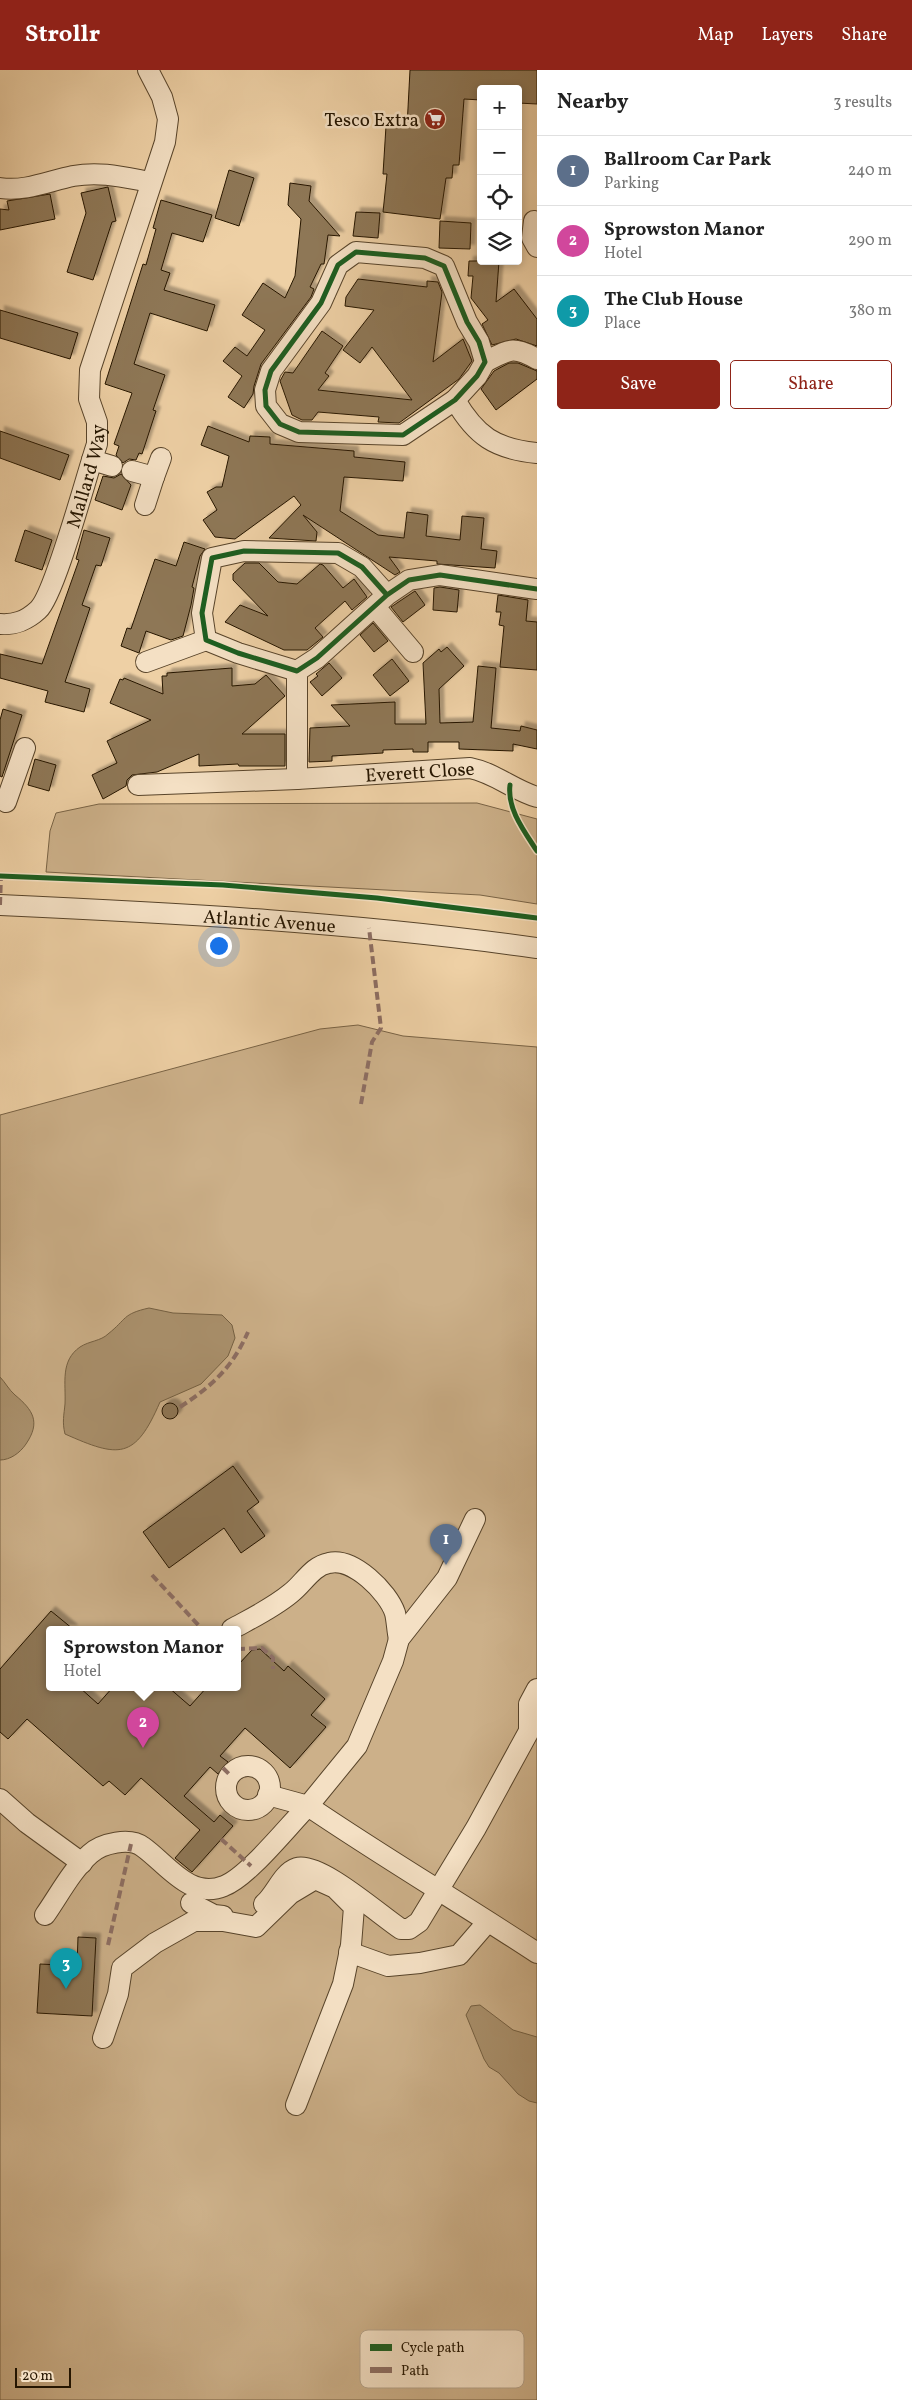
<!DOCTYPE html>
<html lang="en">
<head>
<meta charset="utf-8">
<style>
	:root { --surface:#fff; --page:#f6f6f6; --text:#222; --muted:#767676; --line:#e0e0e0; --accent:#8f2418 }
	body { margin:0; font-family:Vollkorn,serif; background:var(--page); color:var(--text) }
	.controls { position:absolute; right:15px; top:15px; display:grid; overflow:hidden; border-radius:5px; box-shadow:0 2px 8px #0003 }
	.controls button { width:45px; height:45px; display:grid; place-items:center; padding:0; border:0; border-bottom:1px solid var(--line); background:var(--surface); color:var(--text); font:25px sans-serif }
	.scale { position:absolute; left:15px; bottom:12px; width:56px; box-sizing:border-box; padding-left:5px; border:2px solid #261601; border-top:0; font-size:14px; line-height:18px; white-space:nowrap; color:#261601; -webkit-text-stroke:4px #f4e0c4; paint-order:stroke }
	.you { position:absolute; left:218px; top:875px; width:18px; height:18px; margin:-12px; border:4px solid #fff; border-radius:50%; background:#1a73e8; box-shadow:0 0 0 8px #1a73e833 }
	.badge { display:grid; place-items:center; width:32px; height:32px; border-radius:50%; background:var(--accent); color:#fff; font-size:16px; font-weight:700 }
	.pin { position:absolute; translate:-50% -41px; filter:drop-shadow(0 1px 2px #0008) }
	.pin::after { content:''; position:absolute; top:26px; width:18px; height:15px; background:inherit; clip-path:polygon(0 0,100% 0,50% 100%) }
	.popup { position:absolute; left:46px; top:1556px; width:195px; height:65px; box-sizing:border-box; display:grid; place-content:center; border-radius:5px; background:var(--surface); filter:drop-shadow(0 1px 4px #0005); font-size:16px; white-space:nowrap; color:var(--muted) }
	.popup b { font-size:19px; color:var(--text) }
	.popup::after { content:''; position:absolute; left:50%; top:100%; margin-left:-10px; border:10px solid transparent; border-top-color:var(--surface) }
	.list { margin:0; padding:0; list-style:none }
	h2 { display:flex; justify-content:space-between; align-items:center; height:65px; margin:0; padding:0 20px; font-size:21px }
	h2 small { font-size:16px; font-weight:400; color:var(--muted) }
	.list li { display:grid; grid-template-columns:32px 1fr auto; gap:15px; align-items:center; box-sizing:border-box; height:70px; padding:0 20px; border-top:1px solid var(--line) }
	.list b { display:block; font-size:19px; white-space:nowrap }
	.list p { margin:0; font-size:16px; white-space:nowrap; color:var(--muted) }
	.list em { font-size:16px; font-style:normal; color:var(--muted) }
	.actions { display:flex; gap:10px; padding:15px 20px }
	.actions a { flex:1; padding:11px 0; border:1px solid var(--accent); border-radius:5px; text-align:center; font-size:18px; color:var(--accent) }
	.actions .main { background:var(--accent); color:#fff }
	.icon { flex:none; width:28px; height:28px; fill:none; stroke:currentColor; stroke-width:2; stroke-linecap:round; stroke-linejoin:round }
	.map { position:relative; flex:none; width:537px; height:2330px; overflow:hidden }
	header { display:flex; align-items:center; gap:30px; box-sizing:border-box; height:70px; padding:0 25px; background:var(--accent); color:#fff }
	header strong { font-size:24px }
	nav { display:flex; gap:28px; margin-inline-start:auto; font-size:18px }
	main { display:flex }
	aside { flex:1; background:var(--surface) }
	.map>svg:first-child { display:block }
</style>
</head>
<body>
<header>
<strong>Strollr</strong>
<nav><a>Map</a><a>Layers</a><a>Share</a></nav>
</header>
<main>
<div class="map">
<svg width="537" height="2330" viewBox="0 0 537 2330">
	<defs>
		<filter id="shadow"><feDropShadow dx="4.5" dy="-4.5" stdDeviation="1" flood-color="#0004"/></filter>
	</defs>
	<rect width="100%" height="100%" fill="#eed0a5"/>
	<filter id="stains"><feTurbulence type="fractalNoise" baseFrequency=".004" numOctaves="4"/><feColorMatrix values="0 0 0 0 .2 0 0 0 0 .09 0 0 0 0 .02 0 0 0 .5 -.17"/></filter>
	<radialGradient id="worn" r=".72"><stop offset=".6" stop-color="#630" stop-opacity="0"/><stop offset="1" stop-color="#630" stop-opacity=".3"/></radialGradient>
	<path fill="#ccb089" stroke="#796345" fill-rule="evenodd" d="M477,733L537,749V834L480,825L46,802L50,761L56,743L99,734Z
		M358,955L403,966L537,977V2330H0V1045L320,959ZM49,1559H237V1617H49Z"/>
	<path fill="#aa916d" stroke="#756042" d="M149,1238L173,1243L222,1245L232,1255L235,1268L228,1286L201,1314L160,1332C135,1390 119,1388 65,1364C62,1352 64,1345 65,1334C66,1313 60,1291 80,1277C89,1271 101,1271 108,1264C127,1249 122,1244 149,1238Z
		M0,1307C5,1312 9,1320 15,1325C33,1340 41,1352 26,1374C20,1383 10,1390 0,1390Z
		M480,1935L513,1960L537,1967V2033L529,2031L518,2024L499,2003L489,1997L484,1989L466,1945L471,1936Z"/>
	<path fill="#8e7756" stroke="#261601" filter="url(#shadow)" d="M410,0H537V34L518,33V19H481V30L464,29L459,95H453L452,108H446L440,149L383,142L387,104H383L386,56L407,57Z
		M229,100L254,108L239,156L215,148Z
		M290,113L311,116L309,131L340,166L328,165L324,194H321L310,217L314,219L311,227L261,294L254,316L253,324L244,338L228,327L242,306L223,291L235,277L247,286L265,260L242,245L263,213L285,228L295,206L301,149L288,135Z
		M108,117L116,151L112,152L93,210L67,202L86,143L81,123Z
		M50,124L55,149L0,160V139L9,140L7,131Z
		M161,130L212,145L203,172L172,163L161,200L170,203L164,220L215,235L207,261L150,243L134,294L165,305L153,340L156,341L142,384L139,383L136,390L129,389L123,393L116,385L119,376L114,374L132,323L105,314L143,194L146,195L156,159L153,158Z
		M356,142L380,143L378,168L353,166Z
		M440,151L471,153L470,179L439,178Z
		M469,191H499L496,232L514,219L537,249V276L516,269L492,275L482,254L488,250L471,228L473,206H468Z
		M358,209L427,217V211L438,212L442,222L433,292L463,269L472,291L459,309L399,353L378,352L379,347L318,342L312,350H302L292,345L280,311L285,302L293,303L322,261L343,276L325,303L329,306L318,320L412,330L372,277L360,293L343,280L374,240L345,236L346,227Z
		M0,240L78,263L70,289L0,268Z
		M509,293H518L537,301V309L496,340L481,319L494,301Z
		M208,356L249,372L250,366L270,367V374L354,381V387L405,392L403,411L344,407L340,441L378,465L404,468L407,442L428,445L426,466L460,470L462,446L484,448L481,479L497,481L495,498L437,494V491L389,487L400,502L395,505L303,445L317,462L316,471L269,468L301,435L294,426L235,469L215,467L203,450L217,440L207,422L216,417H222L229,386L201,375Z
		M0,361L69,385L60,410L0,388Z
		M121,404L131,415L122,440L95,430L103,406L114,408Z
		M25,460L52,470L42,500L15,491Z
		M84,460L110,468L101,496L96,495L82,535L90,538L65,612L90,619L84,642L45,632L48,621L0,608V584L42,594L79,490L76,489Z
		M184,472L205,479L200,486L192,517L194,518L191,535L183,566L171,570L146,561L139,583L121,576L127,558L131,559L155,489L176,496Z
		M245,493H259L278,512L297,514L320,494L323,495L343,518L354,509L367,527L352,540L345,531L315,558L323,567L307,580H284L225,552L240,535L268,546L233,510V504Z
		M440,517L459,520L457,542L433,540L434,518Z
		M415,521L425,535L403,552L391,537Z
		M498,525L528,530L526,551L537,552V600L500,597L504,556L499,555L501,542H496Z
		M373,553L388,571L374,582L360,565Z
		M447,577L464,596L439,619L440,653L473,652L478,596L496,598L491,658L520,661L521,656L537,660V679L513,674V681L459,679V672H428V682H413V679L383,680V683L332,686V691L309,692L310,658L350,656L331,635L395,632V654H426L423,593L439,579L441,582Z
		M392,589L409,611L390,626L373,605Z
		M329,593L342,608L322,626L310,612L318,606L316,604Z
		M232,598V616L255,614L266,605L285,626L242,664H285V696H239L238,694L199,696V684L157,702L132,705L127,710L126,716L103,729L92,705L117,693L107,671L151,650L110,633L120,609L123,610L124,608L163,624L162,606H167V603Z
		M3,639L22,645L2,707L0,706V650Z
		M35,689L56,695L49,721L28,715Z
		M162 1341a8 8 0 1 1 16 0a8 8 0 1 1-16 0Z
		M233,1396L259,1432L247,1441L265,1466L241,1483L224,1458L169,1498L143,1462Z
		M51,1541L73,1559H49V1617H79L98,1634L113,1617H168L190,1636L207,1617H237V1596L252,1580L260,1579L284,1601L288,1596L325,1629L311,1645L326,1657L290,1698L245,1658L220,1686L228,1692L218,1704L210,1697L184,1726L214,1752L220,1745L233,1756L192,1802L175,1788L200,1760L141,1708L125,1725L109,1711L103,1716L27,1649L8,1669L0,1662V1599Z
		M78,1867L96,1868L92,1946L37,1943L40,1894L77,1896Z"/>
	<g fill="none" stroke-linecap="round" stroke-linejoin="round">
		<g stroke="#58442a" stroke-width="22">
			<g id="minor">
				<path d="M0,118C25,122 49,111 73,106C100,101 123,107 150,112"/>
				<path d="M534,151L532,168L537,177"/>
				<path d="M356,182L425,188L444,196L467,252L479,272L485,292L477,306L455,330L403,365L299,362L280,354L266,336L265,320L271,301L321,233L338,195Z"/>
				<path d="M485,292C509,280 512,275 537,289"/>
				<path d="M455,330C476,366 495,379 537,383"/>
				<path d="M92,390L112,396"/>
				<path d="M132,401L154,407L145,435"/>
				<path d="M154,407L161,388"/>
				<path d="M387,525L362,497L338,483L244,481L212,488L202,543L206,570L238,583L297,601L317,588L387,525L409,510L440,505L537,519"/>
				<path d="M375,537L413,582"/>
				<path id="s1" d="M0,554C15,555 26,551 38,540C55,525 87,403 97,374V352L89,329L90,300L165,72L168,49L162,27L148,0"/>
				<path d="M146,592L206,570"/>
				<path d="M297,601V709"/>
				<path id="s2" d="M138,715L297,709L470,698C495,703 513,720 537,727"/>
				<path d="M6,732L25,678"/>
				<path id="s3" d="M0,835C180,843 359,853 537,878"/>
				<path d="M232,1559C252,1548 273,1538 291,1523C304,1513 312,1496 329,1493C353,1487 388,1522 395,1543C397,1551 397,1561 399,1569"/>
				<circle cx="248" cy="1718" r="22"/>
				<path d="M268,1725L308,1736L357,1676L393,1591L399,1569L447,1508L475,1449"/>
				<path d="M0,1729L27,1753L82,1793"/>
				<path d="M191,1833L214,1845L223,1846"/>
				<path d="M264,1834C276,1824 282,1803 297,1798C319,1791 381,1846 401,1859H409L419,1852L476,1758L529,1661V1634L537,1619"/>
				<path d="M45,1845C59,1825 72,1800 90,1784C102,1773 130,1767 143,1777C167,1794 190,1830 224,1816C248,1807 288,1756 308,1736C383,1787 461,1833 537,1883"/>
				<path d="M349,1882L388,1896L420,1893L459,1885L484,1856"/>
				<path d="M103,1968L118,1924L122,1898L155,1873L194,1851H223L256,1857L290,1824L315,1809L335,1818L354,1837L351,1875L343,1914L296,2035"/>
			</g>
		</g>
		<use href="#minor" stroke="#f4e0c4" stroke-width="20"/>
		<path stroke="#8d6e63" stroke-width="4" stroke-dasharray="8 4" stroke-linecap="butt" d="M0,835L1,806
			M361,1034L372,972L381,958L369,858
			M180,1337C212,1316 232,1298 248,1262
			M152,1505L202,1559
			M237,1579L262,1578L273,1588V1599
			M223,1698L230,1705
			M221,1769L251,1796
			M108,1875L131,1774"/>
		<g stroke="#f4e0c4" stroke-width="8">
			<path id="cycleway" d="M356,182L425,188L444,196L467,252L479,272L485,292L477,306L455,330L403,365L299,362L280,354L266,336L265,320L271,301L321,233L338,195Z
				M387,525L362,497L338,483L244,481L212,488L202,543L206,570L238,583L297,601L317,588L387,525L409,510L440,505L537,519
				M510,715C507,739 524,761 537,781
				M0,806L223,815L377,828L537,848"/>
		</g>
		<use href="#cycleway" stroke="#1b5e20" stroke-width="5"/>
	</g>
	<defs>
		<g id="supermarket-disc" transform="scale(1.125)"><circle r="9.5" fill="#8f2418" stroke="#f4e0c4"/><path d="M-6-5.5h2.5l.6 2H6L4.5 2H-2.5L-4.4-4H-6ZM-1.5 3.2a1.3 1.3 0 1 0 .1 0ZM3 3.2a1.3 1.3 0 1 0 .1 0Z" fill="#fff"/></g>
	</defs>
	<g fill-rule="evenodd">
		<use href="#supermarket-disc" x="435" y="49"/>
	</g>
	<g text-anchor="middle" stroke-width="5" stroke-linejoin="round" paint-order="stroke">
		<g font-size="19" fill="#261601" stroke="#f4e0c4" text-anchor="end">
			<text x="419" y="56">Tesco Extra</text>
		</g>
		<g font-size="19" fill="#261601" stroke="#f4e0c4">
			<text dy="7" stroke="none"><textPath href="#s1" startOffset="185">Mallard Way</textPath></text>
			<text dy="7" stroke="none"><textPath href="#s2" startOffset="282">Everett Close</textPath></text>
			<text dy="7" stroke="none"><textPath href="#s3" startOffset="270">Atlantic Avenue</textPath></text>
		</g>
	</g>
	<rect x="360" y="2260" width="164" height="58" rx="8" fill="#f4e0c4" stroke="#b6a38a" stroke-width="1"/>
	<rect x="370" y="2274" width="22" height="7" fill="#1b5e20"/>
	<rect x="370" y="2297" width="22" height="6" fill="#8d6e63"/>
	<g font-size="14" fill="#261601">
		<text x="401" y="2282">Cycle path</text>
		<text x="401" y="2305">Path</text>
	</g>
	<rect width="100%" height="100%" filter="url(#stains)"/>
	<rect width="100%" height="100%" fill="url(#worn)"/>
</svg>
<div class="controls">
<button>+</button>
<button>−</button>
<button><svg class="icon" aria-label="locate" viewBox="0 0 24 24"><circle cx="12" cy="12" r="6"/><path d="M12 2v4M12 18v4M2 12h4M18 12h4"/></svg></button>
<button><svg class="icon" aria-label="layers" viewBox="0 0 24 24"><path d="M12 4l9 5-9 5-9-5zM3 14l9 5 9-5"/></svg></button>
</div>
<div class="scale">20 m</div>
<div class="you"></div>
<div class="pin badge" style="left:446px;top:1495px;background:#5c6f8a">1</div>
<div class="pin badge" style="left:143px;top:1678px;background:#d1479c">2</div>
<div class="popup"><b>Sprowston Manor</b>Hotel</div>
<div class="pin badge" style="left:66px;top:1919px;background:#0f9aa8">3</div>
</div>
<aside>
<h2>Nearby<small>3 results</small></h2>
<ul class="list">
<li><span class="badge" style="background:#5c6f8a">1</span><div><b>Ballroom Car Park</b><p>Parking</p></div><em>240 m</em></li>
<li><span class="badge" style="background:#d1479c">2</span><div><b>Sprowston Manor</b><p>Hotel</p></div><em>290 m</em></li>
<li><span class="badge" style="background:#0f9aa8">3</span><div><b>The Club House</b><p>Place</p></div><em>380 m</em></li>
</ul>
<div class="actions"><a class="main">Save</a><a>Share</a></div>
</aside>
</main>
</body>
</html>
